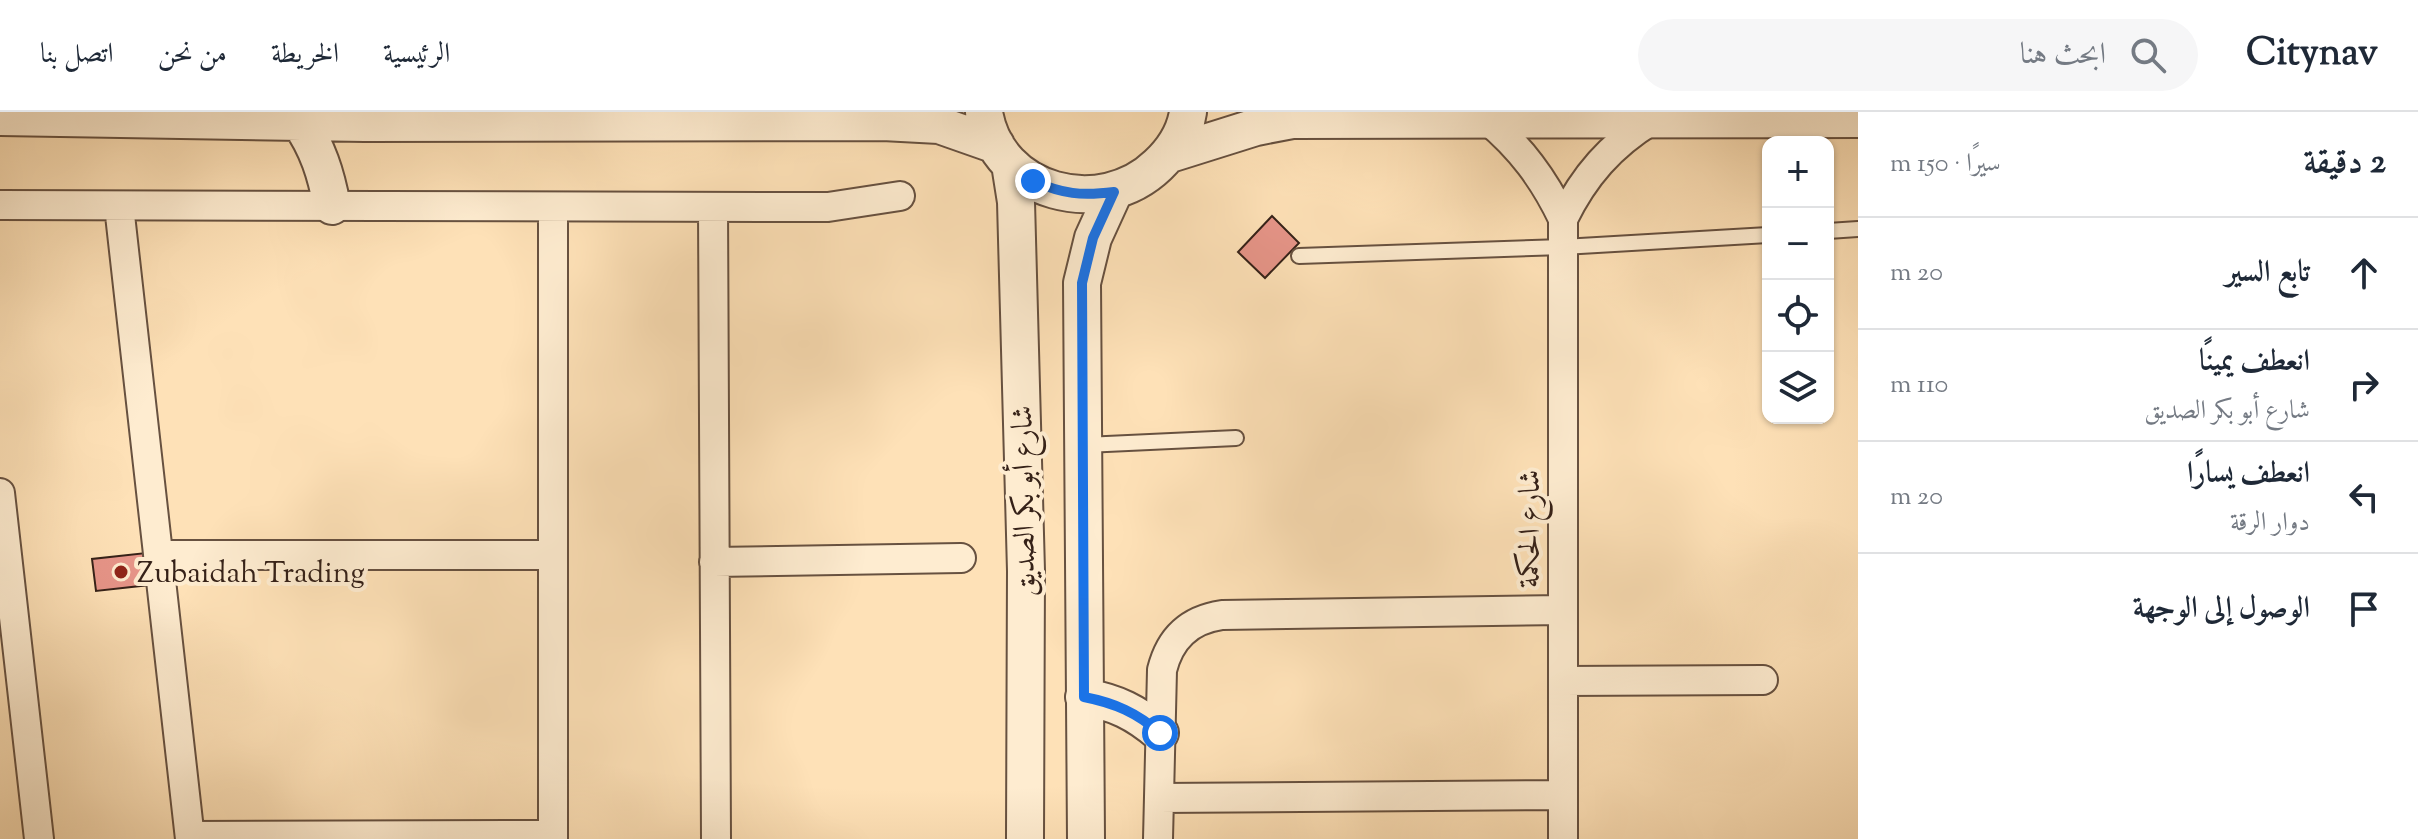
<!DOCTYPE html>
<html lang="ar">
<head>
<meta charset="utf-8">
<style>
	:root { --surface:#fff; --page:#f6f6f7; --text:#1f2937; --muted:#747a83; --line:#e0e1e3 }
	body { margin:0; font-family:"Sorts Mill Goudy",Amiri,serif; background:var(--page); color:var(--text); direction:rtl }
	.controls { position:absolute; right:24px; top:24px; display:grid; overflow:hidden; border-radius:16px; box-shadow:0 2px 6px #0004 }
	.controls button { width:72px; height:72px; display:grid; place-items:center; padding:0; border:0; border-bottom:2px solid var(--line); background:var(--surface); color:var(--text); font:40px sans-serif }
	.stop { position:absolute; width:24px; height:24px; margin:-18px; border:6px solid #1a73e8; border-radius:50%; background:#fff }
	.stop.end { background:#1a73e8; border-color:#fff; box-shadow:0 2px 8px #0008 }
	.list { margin:0; padding:0; list-style:none }
	h2 { display:flex; justify-content:space-between; align-items:center; height:104px; margin:0; padding:0 32px; font-size:34px }
	h2 small { font-size:26px; font-weight:400; color:var(--muted) }
	.list li { display:grid; grid-template-columns:52px 1fr auto; gap:24px; align-items:center; box-sizing:border-box; height:112px; padding:0 32px; border-top:2px solid var(--line) }
	.list b { display:block; font-size:30px; white-space:nowrap }
	.list p { margin:0; font-size:26px; white-space:nowrap; color:var(--muted) }
	.list em { font-size:26px; font-style:normal; color:var(--muted) }
	.icon { flex:none; width:44px; height:44px; fill:none; stroke:currentColor; stroke-width:2; stroke-linecap:round; stroke-linejoin:round }
	.map { position:relative; flex:none; width:1858px; height:727px; overflow:hidden; direction:ltr }
	header { display:flex; align-items:center; gap:48px; box-sizing:border-box; height:112px; padding:0 40px; background:var(--surface); border-bottom:2px solid var(--line) }
	header strong { font-size:38px }
	nav { display:flex; gap:44px; margin-inline-start:auto; font-size:28px }
	.search { width:560px; height:72px; background:var(--page); display:flex; align-items:center; gap:20px; box-sizing:border-box; padding:0 28px; border-radius:44px; color:var(--muted); font-size:30px }
	main { display:flex }
	aside { flex:1; background:var(--surface) }
	.map>svg:first-child { display:block }
</style>
</head>
<body>
<header>
<strong>Citynav</strong>
<div class="search"><svg class="icon" aria-label="search" viewBox="0 0 24 24"><circle cx="10" cy="10" r="6"/><path d="M15 15l6 6"/></svg>ابحث هنا</div>
<nav><a>الرئيسية</a><a>الخريطة</a><a>من نحن</a><a>اتصل بنا</a></nav>
</header>
<main>
<aside>
<h2>2 دقيقة<small>سيرًا · 150 m</small></h2>
<ul class="list">
<li><svg class="icon" aria-label="ahead" viewBox="0 0 24 24"><path d="M12 20V5M6 11l6-6 6 6"/></svg><div><b>تابع السير</b></div><em>20 m</em></li>
<li><svg class="icon" aria-label="right" viewBox="0 0 24 24"><path d="M7 20v-9h11M14 6l5 5-5 5"/></svg><div><b>انعطف يمينًا</b><p>شارع أبو بكر الصديق</p></div><em>110 m</em></li>
<li><svg class="icon" aria-label="left" viewBox="0 0 24 24"><path d="M17 20v-9H6M10 6l-5 5 5 5"/></svg><div><b>انعطف يسارًا</b><p>دوار الرقة</p></div><em>20 m</em></li>
<li><svg class="icon" aria-label="arrive" viewBox="0 0 24 24"><path d="M6 21V4h12l-3 4 3 4H6"/></svg><div><b>الوصول إلى الوجهة</b></div></li>
</ul>
</aside>
<div class="map">
<svg width="1858" height="727" viewBox="0 0 1858 727">
	<rect width="100%" height="100%" fill="#fee1b7"/>
	<filter id="stains"><feTurbulence type="fractalNoise" baseFrequency=".0025" numOctaves="4"/><feColorMatrix values="0 0 0 0 .2 0 0 0 0 .09 0 0 0 0 .02 0 0 0 .5 -.17"/></filter>
	<radialGradient id="worn" r=".72"><stop offset=".6" stop-color="#630" stop-opacity="0"/><stop offset="1" stop-color="#630" stop-opacity=".3"/></radialGradient>
	<path fill="#e79589" stroke="#352118" stroke-width="2" d="M1272,104L1299,131L1265,166L1238,140Z
		M146,441L149,473L96,479L92,447Z"/>
	<g fill="none" stroke-linecap="round" stroke-linejoin="round">
		<g stroke="#675140" stroke-width="18">
			<path id="service" d="M1828,119L1858,117
				M1299,144L1563,135L1768,123
				M1085,333L1236,326"/>
		</g>
		<g stroke="#675140" stroke-width="32">
			<path id="minor" d="M1486,7C1521,36 1544,67 1563,107
				M0,93L782,95H828L900,84
				M119,94L190,727
				M553,95V727
				M713,95L716,727
				M0,381L39,727
				M158,443H553
				M714,450L961,446
				M1563,569L1763,568
				M1159,686L1563,683
				M190,724L553,723
				M1158,727L1162,558C1170,526 1189,508 1222,503L1563,498
				M1563,727V107C1584,64 1611,33 1652,8"/>
		</g>
		<g stroke="#675140" stroke-width="40">
			<path id="tertiary" d="M984,0C997,82 1101,108 1158,53C1173,39 1185,20 1188,0
				M0,5L365,11L883,10L939,13L996,33
				M299,9C318,36 326,62 332,94
				M1170,42L1256,15L1292,8L1858,7
				M1010,52L1016,90L1026,459L1025,727
				M1084,585C1115,590 1137,601 1160,621
				M1086,727L1082,171L1093,126L1114,80"/>
		</g>
		<use href="#service" stroke="#feecd0" stroke-width="14"/>
		<use href="#minor" stroke="#feecd0" stroke-width="28"/>
		<use href="#tertiary" stroke="#feecd0" stroke-width="36"/>
	</g>
	<g fill="none" stroke-linecap="round" stroke-linejoin="round">
		<path stroke="#1a73e8" stroke-width="10" d="M1033,69C1063,82 1081,84 1114,80L1093,126L1082,171L1084,585C1115,591 1137,601 1160,621"/>
	</g>
	<circle fill="#8f2418" stroke="#feecd0" stroke-width="3" cx="121" cy="460" r="8"/>
	<g text-anchor="middle" stroke-width="8" stroke-linejoin="round" paint-order="stroke">
		<g font-size="30" fill="#352118" stroke="#feecd0">
			<text transform="translate(1023 389) rotate(-91)" y="10">شارع أبو بكر الصديق</text>
			<text transform="translate(1529 417) rotate(-90)" y="10">شارع الحكمة</text>
		</g>
		<g font-size="30" fill="#352118" stroke="#feecd0" text-anchor="start">
			<text x="137" y="470">Zubaidah Trading</text>
		</g>
	</g>
	<rect width="100%" height="100%" filter="url(#stains)"/>
	<rect width="100%" height="100%" fill="url(#worn)"/>
</svg>
<div class="controls">
<button>+</button>
<button>−</button>
<button><svg class="icon" aria-label="locate" viewBox="0 0 24 24"><circle cx="12" cy="12" r="6"/><path d="M12 2v4M12 18v4M2 12h4M18 12h4"/></svg></button>
<button><svg class="icon" aria-label="layers" viewBox="0 0 24 24"><path d="M12 4l9 5-9 5-9-5zM3 14l9 5 9-5"/></svg></button>
</div>
<div class="stop" style="left:1160px;top:621px"></div>
<div class="stop end" style="left:1033px;top:69px"></div>
</div>
</main>
</body>
</html>
